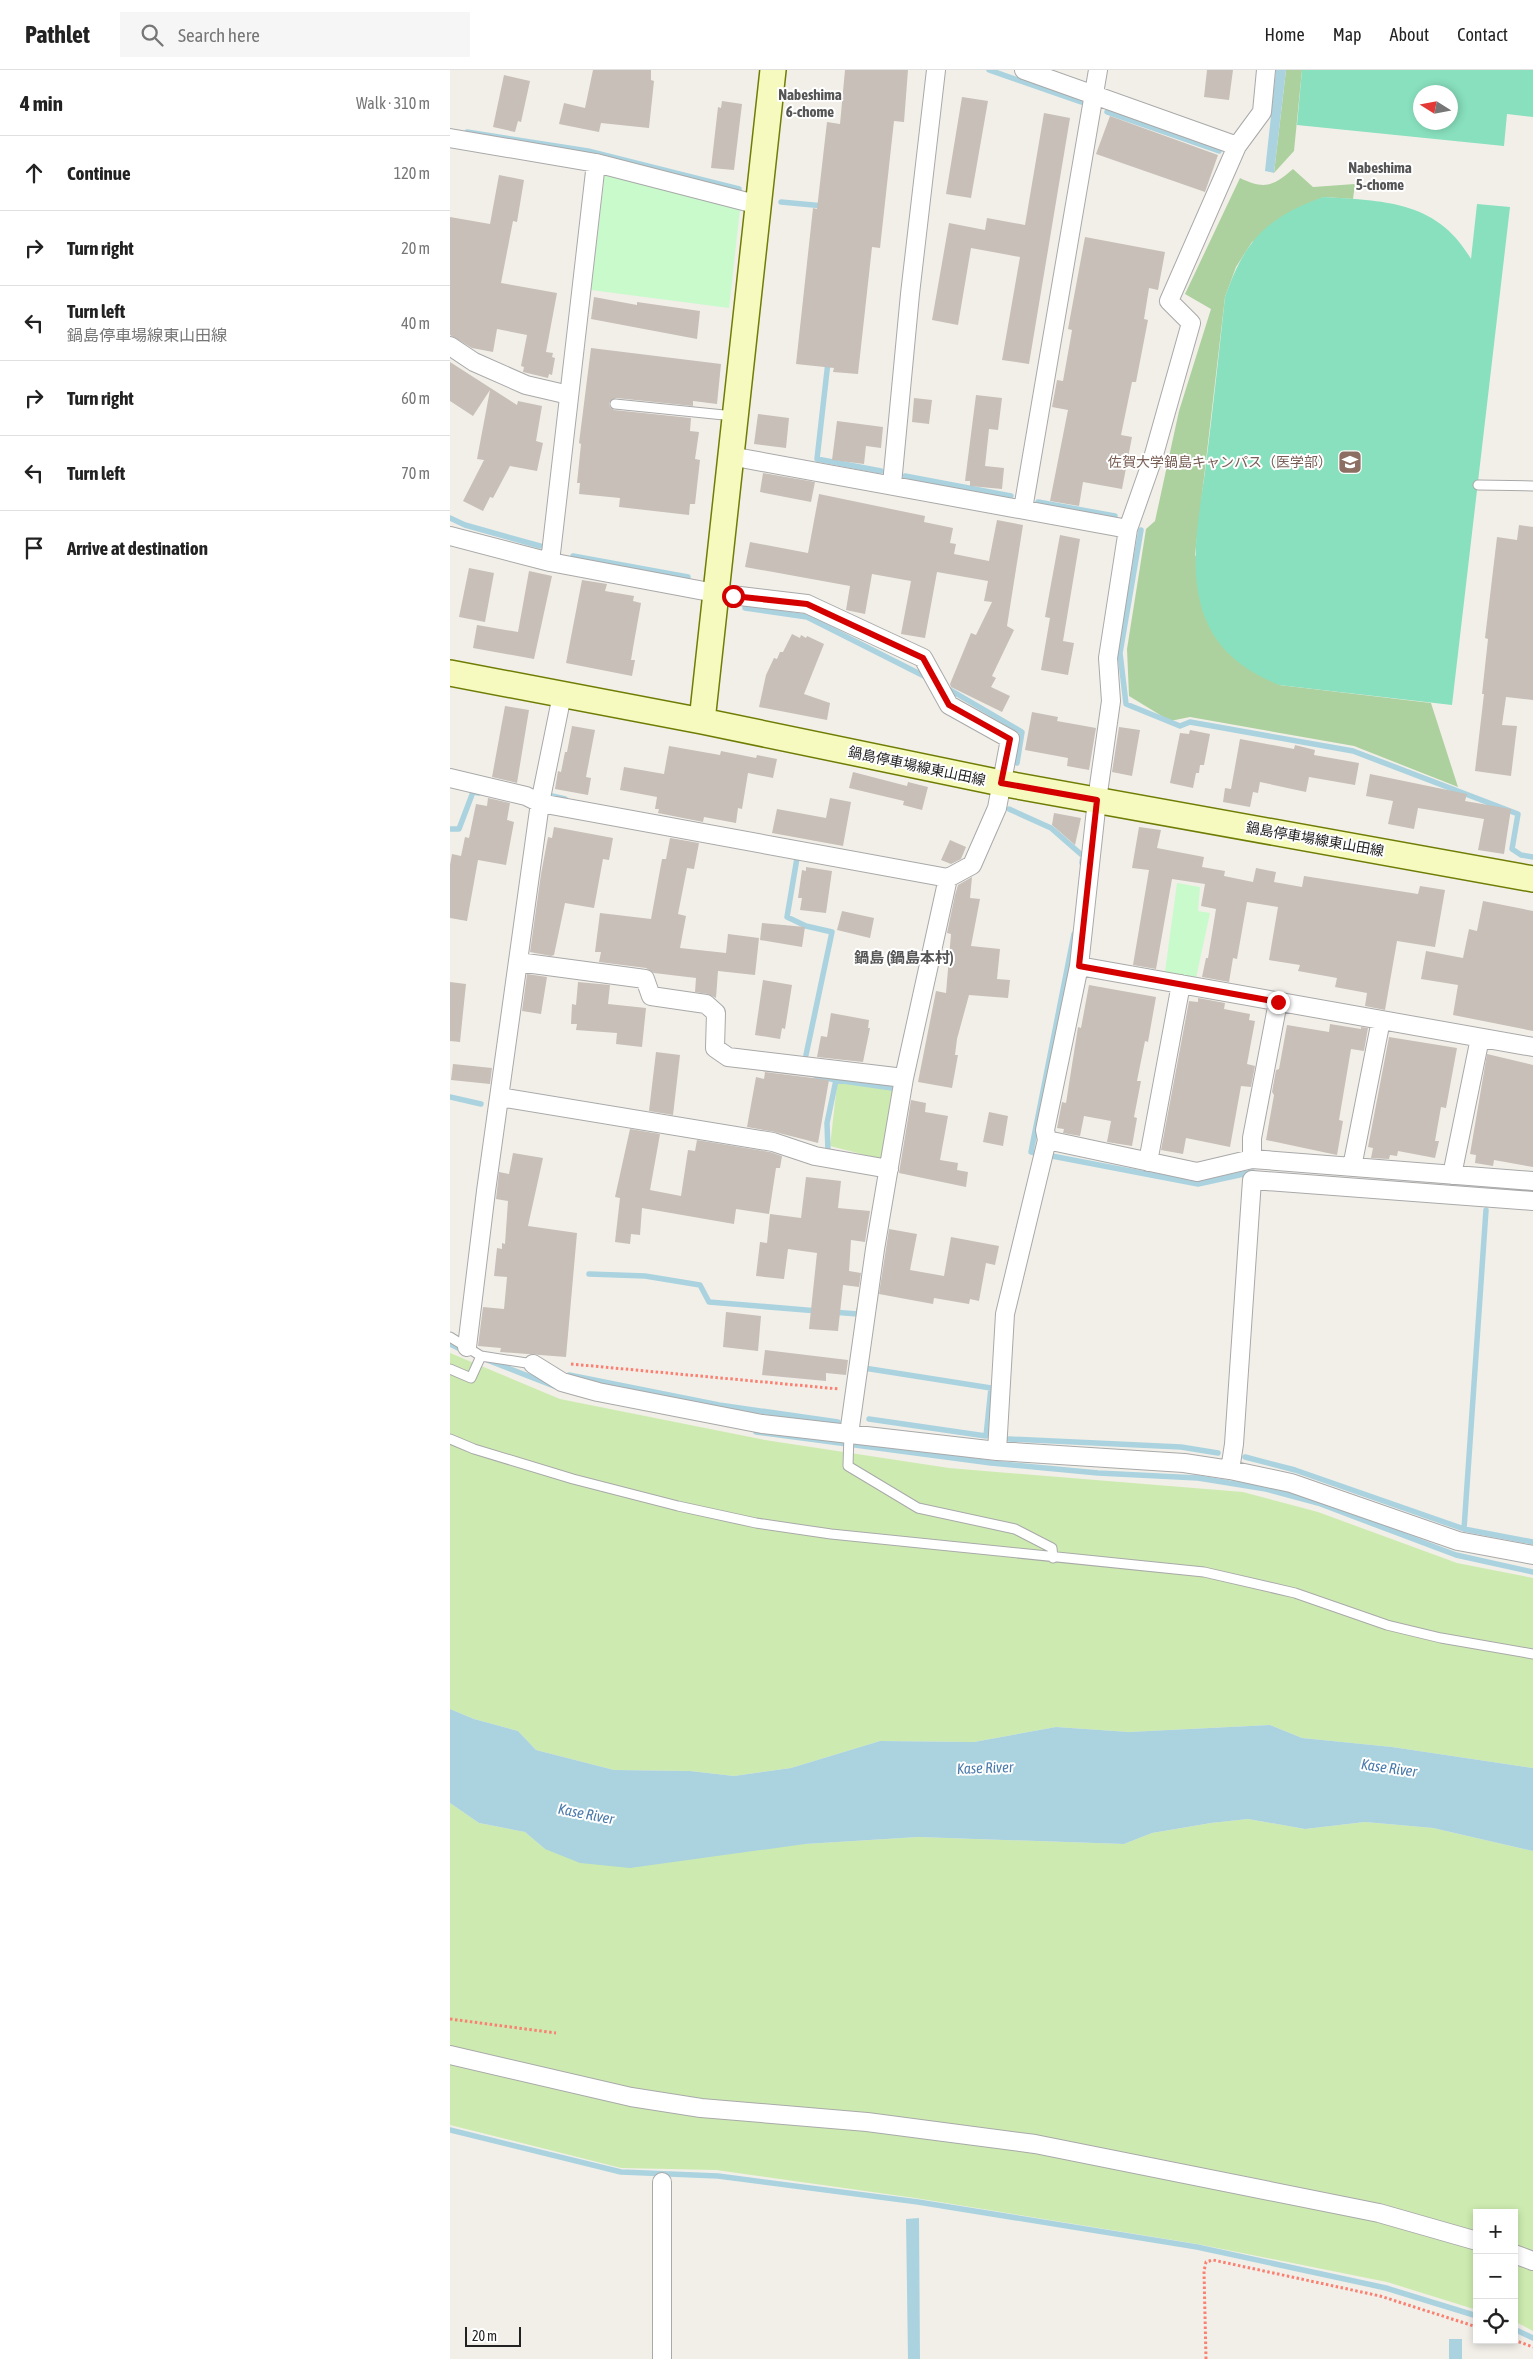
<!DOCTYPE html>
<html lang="en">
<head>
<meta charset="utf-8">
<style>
	:root { --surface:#fff; --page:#f6f6f6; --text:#222; --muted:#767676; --line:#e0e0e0 }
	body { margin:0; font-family:"Asap Condensed","Noto Sans JP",sans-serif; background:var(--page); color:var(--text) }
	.controls { position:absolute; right:15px; bottom:15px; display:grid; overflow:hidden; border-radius:0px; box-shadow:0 2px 8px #0003 }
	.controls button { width:45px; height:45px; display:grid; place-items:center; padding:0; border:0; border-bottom:1px solid var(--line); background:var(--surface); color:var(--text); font:25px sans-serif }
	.compass { position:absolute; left:963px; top:15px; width:45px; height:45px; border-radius:50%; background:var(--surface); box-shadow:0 2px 8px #0003; rotate:281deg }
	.scale { position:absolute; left:15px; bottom:12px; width:56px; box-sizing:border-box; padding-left:5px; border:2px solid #222; border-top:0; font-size:14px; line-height:18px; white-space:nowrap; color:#222; -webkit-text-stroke:4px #fff; paint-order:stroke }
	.stop { position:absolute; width:15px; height:15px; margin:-11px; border:4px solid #d40000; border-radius:50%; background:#fff }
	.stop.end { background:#d40000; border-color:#fff; box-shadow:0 1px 5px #0008 }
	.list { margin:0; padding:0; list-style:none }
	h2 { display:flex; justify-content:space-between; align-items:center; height:65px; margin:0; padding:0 20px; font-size:21px }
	h2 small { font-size:16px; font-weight:400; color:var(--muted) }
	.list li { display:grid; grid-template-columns:32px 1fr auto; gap:15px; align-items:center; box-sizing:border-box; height:75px; padding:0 20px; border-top:1px solid var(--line) }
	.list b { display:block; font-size:19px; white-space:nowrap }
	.list p { margin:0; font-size:16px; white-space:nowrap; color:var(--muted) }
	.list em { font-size:16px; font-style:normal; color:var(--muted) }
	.icon { flex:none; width:28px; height:28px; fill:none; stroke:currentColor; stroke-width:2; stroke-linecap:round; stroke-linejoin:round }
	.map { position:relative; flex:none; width:1083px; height:2289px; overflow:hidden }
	header { display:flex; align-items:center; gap:30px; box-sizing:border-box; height:70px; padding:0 25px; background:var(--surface); border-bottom:1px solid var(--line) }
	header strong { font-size:24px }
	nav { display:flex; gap:28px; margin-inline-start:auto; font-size:18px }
	.search { width:350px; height:45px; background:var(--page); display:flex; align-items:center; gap:12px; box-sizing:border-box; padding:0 18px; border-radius:0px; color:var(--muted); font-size:19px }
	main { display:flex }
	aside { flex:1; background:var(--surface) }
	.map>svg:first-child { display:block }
</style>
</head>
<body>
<header>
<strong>Pathlet</strong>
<div class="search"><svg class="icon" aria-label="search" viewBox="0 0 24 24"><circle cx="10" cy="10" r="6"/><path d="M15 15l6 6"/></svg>Search here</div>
<nav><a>Home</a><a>Map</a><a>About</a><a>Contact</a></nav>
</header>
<main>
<aside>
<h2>4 min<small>Walk · 310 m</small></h2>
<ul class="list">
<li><svg class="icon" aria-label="ahead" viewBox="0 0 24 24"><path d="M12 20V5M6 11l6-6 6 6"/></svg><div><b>Continue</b></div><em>120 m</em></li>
<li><svg class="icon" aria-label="right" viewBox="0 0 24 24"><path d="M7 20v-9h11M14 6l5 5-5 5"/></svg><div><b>Turn right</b></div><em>20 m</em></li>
<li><svg class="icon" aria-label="left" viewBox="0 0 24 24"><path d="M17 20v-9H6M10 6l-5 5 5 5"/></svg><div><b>Turn left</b><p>鍋島停車場線東山田線</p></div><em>40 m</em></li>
<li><svg class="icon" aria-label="right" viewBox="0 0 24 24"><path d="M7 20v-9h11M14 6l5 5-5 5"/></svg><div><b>Turn right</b></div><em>60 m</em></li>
<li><svg class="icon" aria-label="left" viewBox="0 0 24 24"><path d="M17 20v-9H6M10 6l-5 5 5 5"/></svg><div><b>Turn left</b></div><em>70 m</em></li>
<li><svg class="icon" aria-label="arrive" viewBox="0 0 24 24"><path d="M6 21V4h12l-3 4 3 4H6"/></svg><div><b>Arrive at destination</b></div></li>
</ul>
</aside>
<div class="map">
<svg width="1083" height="2289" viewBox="0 0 1083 2289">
	<rect width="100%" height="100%" fill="#f2efe9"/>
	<path fill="#cdebb0" d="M388,1006L448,1014L435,1090L380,1076Z
		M0,1283L110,1329L315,1370L499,1398L793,1422L868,1442L1007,1493L1083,1508V1698L942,1677L852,1668L820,1655L679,1662L606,1657L524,1672L430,1671L341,1698L284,1706L240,1701L164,1700L86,1680L68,1661L24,1649L0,1639Z
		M0,1733L29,1753L75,1762L95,1779L355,1774L468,1767L674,1774L702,1763L761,1753L798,1749L855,1759L915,1752L983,1758L1083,1781V2261L1064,2251V2143H1027V2240L937,2212L747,2174L465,2128L266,2100L171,2098L0,2055Z"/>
	<path fill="#add19e" d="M836,0H852L844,81L824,103Z
		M843,99L863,117L905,114L903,129L873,127L802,172L786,197L775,227L745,485L829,615L981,633L1008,717L904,676L740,647L720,651L679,626L677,579L696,459L705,451L729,341L761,239L735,224L790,108C815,120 823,116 843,99Z"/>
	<path fill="#c8facc" d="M155,103L290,139L279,238L141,220Z
		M727,813L750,817L748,841L760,843L746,908L715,902Z"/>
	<path fill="#88e0be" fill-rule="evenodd" d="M852,0H1083V47L1057,44L1054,76L847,55ZM971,22H1001V52H971Z
		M873,127C933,131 987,130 1021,189L1027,134L1060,137L1002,635L829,615C795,601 767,581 754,545C737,497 750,442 756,394C763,338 769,283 775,227C795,170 816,148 873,127Z"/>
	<path fill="#aad3df" d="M826,0H836L824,103L815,101Z
		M0,1639L24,1649L68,1661L86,1680L164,1700L240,1701L284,1706L341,1698L430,1671L524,1672L606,1657L679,1662L820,1655L852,1668L942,1677L1083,1698V1781L983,1758L915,1752L855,1759L798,1749L761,1753L702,1763L674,1774L468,1767L355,1774L180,1798L130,1793L95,1779L75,1762L29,1753L0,1733Z
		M469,2148L470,2289H458L456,2149Z
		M999,2269H1012V2289H999Z"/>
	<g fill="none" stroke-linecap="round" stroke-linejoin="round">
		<path stroke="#aad3df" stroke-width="5.5" d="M539,0L631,32
			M657,42L769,81
			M17,62L138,81L289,119
			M331,132L374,136
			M378,292L367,389L431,401
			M455,406L561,426
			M588,432L665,446
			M0,448L15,455L90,476
			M691,460L670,583L676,634L730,656L740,652L903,681L1068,744L1062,779L1071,785L1083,787
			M123,486L238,507
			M295,538L357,547L478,608
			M495,617L572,662L567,693
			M95,727L102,726L115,729
			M559,739L601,758L633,786L632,793
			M0,759H9L23,722L29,723
			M347,788L337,847L356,856L382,862L356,985
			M624,864L581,1082L748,1114L803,1102
			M366,1006L386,1010L377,1053L378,1081L383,1082
			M386,1010L442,1018
			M0,1027L31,1034
			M139,1204L195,1206L250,1215L259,1232L368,1241
			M382,1242L408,1244L409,1239
			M0,1274L14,1281
			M32,1288L109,1318
			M414,1296V1298L541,1318L536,1366L419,1349
			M119,1305L269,1335L388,1352
			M306,1362L541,1393L648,1403L748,1408L816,1419L868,1433L1006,1485L1083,1502
			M559,1369L731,1377L768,1383
			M795,1387L845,1400L1014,1459L1083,1472
			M1014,1459L1036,1140
			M0,2060L171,2102L268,2106L468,2132L747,2177L936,2218L1027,2246
			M1064,2259L1083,2268"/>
	</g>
	<path fill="#c7bfb8" d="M143,0H201V10L204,11L199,58L151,53L149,62L109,54L114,33L135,38Z
		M395,0H458L454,52L444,51L430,178L422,177L408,304L383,302L384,298L346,294L363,138L367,139L377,52L390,54Z
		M757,0H783L779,30L754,27Z
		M54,5L80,11L71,52L68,51L65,62L43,57Z
		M512,27L538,31L521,128L496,124Z
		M272,31L292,34L284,100L261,98L268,37L271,38Z
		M594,43L620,48L579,294L552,290L570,187L521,178L508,255L482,250L499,153L535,160L537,148L575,155Z
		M660,46L768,85L755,122L646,84Z
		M49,105L74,110L67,152L63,151L51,213L107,223L96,282L103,283L102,287L105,288L102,305L99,304L98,308L73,302L74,297L71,296L77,265L47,259L43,282L22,278L0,265V147L40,154Z
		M635,167L715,182L708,220L699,218L694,249L698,250L686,312H682L671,365L682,367L672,419L633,412L629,436L600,431L618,340L602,337L607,310L613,311L621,266L622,260L618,259Z
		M144,227L187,235V232L250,241L247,269L141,249Z
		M141,278L271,294L267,334L243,331V336L166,328L159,333L160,337L164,340L241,348L240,361L249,362L245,389L250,390L245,434H240L239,445L169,437L170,428L129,424L130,413H127L131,374L129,373Z
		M0,292L67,335L68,331L92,336L86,371L93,373L87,401L60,396L43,428L40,427L33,441L13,431L34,390L27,389L40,320L23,346L0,331Z
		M526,325L552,328L548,360L539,359L535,396L554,398L552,419L520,416V411H515Z
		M464,328L482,330L479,354L462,352Z
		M308,344L339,348L336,378L304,374Z
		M387,351L433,357L431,378L416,376L414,394L382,390Z
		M313,403L365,412L361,432L310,422Z
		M369,424L475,446L474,452L503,458L500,473L506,474L504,484L539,491L547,450L573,455L557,556L564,560L542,606L546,608L541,617L560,626L552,642L501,617L500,614L521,563L526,565L542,532L534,531L538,511L487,502L475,568L451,564L461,511L422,504L415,544L396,540L400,516L295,497L300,472L358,483Z
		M1069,455L1083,457V630L1056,627L1052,655L1067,656L1061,706L1025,701L1034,624H1032L1038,569L1035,568L1047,467L1067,470Z
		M610,465L630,469L613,571L624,573L618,605L591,600L600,548L595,547Z
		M19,498L44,503L35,552L9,547Z
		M79,501L102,506L84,589L23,578L27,555L68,562Z
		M132,510L157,514L155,521L184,526L183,531L191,533L183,578L181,590H185L182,606L116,593Z
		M342,564L350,568L351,565L356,568L357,566L374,574L354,624L380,633L377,650L309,637L316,605L324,588L327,589L330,582H333Z
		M55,636L79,640L67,713L42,707Z
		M582,642L608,647L607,651L646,658L639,700L617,696L618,688L575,680Z
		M122,656L145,660L136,707L141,708L138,725L105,719L108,701L111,702L115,682H117Z
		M669,657L690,660L682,706L662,702Z
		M740,660L760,664L754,695H750L749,703H746L743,718L720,713L730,663L739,664Z
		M790,669L844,679L845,675L865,680L864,685L909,693L905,715L859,707L856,722L810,712L808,723L803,722L800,737L773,732L775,718L781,719Z
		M219,676L270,685L271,681L306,688L307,685L327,689L323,708L298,703L292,739L288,738L286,753L254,747L253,752L208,743L209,739H205L207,727L170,720L174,697L214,704Z
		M403,702L457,716L458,712L478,717L472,740L453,735L454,731L399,718Z
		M920,704L1017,724L1015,731L1061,739L1054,784L1028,780L1034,749L968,738L964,759L938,754L943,731L916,726Z
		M38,728L60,733L57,750L64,752L56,795L28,790L17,851L0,848V795L2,784L11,786L15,767L19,768L26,734L37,736Z
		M380,728L401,732L393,776L322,763L327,739L376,748Z
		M604,743L631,748L625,775L602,755Z
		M104,757L163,768L159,790L153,789L144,838L115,833L104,885L101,886L80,882L91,804L98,767L102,768Z
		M689,757L711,760L707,778L754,787L752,797L775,801L774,806L803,812L806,798L826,802L824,812L852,817L854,806L968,824L970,816L995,820L985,877L947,871L935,940L915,936L917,923L885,917L887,908L848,901L850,895L819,890L828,837L797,832L787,889L783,888L779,912L752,907L756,888H758L766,839L751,836L755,814L722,809L706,899L683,895L699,800L682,798Z
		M220,768L249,773L244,799L237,798L228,844L236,846L230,878L276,883L278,864L309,868L305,905L268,901L266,928L258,924L245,922L246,908L204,903L196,898L149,892L151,882H145L150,843L201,849L212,789H216Z
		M500,770L516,777L511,789L501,794L491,790Z
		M356,797L382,801L376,843L350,840L352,828H348L352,800L356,801Z
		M522,807L520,828L530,829L521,876L550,879L547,909L560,910L558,928L519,925L507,969L505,985H508L502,1018L468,1012L486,921L496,923L501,864L497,863L505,825L508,815Z
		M1033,831L1083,841V961L1003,945L1008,915L971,909L976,881L1013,888L1019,859L1027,861Z
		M392,841L424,848L420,868L387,860Z
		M312,853L355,857L352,877L310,870Z
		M77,904L97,907L91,944L72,941Z
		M313,910L342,915L335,959L332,958L330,969L305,965Z
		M0,912L16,914L10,972L0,971Z
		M128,912L160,915L158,934L196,938L192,977L166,974L167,963L126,960L127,954H121L122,934L126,935Z
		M639,915L706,927L698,972L695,971L687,1011H691L684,1047L687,1048L682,1076L657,1072L661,1051L634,1046L630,1066L613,1063L614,1059L607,1058L612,1032L616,1033L628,957L631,958Z
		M748,928L775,933L774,939L800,944L799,950L805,951L797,994L805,996L801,1017L791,1016L780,1077L736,1068L733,1084L711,1080L739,931L748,932Z
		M381,943L419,950L418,958H420L413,992L367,987L371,966L377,967Z
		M880,954L911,959V957L918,958L914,981L901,979L889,1050L893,1051L887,1085L816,1070L824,1025L822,1022L826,1000L829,999L837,955L879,962Z
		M939,967L1007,978L996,1038L991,1037L985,1071H989L985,1088L948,1081L947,1086L940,1085L939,1089L921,1088L923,1078L918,1077Z
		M206,982L230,985L223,1045L199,1041Z
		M1037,984L1083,995V1097L1044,1090L1043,1096L1025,1093L1026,1085L1020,1084Z
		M3,994L42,998L40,1014L1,1010Z
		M315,1002L379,1010L368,1073L325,1062L297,1057L306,1007L314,1009Z
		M461,1030L476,1033L475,1042L498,1046L490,1090L508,1093L507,1100L518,1102L516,1117L449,1103Z
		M539,1042L558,1046L553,1076L533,1072Z
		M180,1059L210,1064L200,1120L231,1126L238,1080L245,1081L247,1070L320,1082L332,1086L330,1098H326L319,1144L286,1139L284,1154L192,1138L190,1165L181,1164L180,1174L165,1172L170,1128L165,1127Z
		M63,1083L93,1088L78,1156L127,1163L116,1287L50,1282L51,1278L28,1276L33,1237L54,1239L57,1207L44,1206L47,1178L52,1179V1173L55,1174L58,1131L46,1129L49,1102L59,1104Z
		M356,1107L391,1111L388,1138L420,1141L415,1172L401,1170L399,1201L411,1203L409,1217L393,1215L388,1261L359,1259L367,1183L338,1179L334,1209L306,1206L310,1172L317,1173L320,1144L351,1148Z
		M439,1159L467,1164L460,1200L494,1206L501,1167L549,1176L545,1195L536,1193L529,1231L520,1229L519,1234L484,1228L483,1234L429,1224Z
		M276,1242L311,1246L308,1281L273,1277Z
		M315,1280L398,1290L396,1305L376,1303V1311L312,1305Z"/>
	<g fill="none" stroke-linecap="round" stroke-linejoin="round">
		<g stroke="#a9a9a9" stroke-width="11">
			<path id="lane" d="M165,334L284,346
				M1028,415L1083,416
				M0,1267L31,1286L83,1294
				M0,1299L21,1308L31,1286
				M399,1364L398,1396L468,1438L565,1459L602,1478L603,1488
				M0,1369L24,1379L123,1409L228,1436L306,1453L381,1464L754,1502L845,1523L937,1555L991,1568L1083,1584"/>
		</g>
		<g stroke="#a9a9a9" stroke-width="20">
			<path id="street" d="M574,0L787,76
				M816,0L812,42L787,76L719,231L741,253L703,388L678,459L658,588L661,631L647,730L629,896L595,1060L597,1070L747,1102L802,1089L1083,1111
				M0,68L146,93L309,135
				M0,276L24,292L76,315L119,325
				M280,386L678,459
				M442,414L460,224L486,0
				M573,439L648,0
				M0,466L100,492L265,523L357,534L473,588L499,635L560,669L547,738L522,795L498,808L454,1008L425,1179L399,1364
				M100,492L146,93
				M0,708L76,726L90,733L498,808
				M68,892L195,909L201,926L256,934L266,943L265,978L278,987L454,1008
				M629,896L1083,977
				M50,1027L323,1072L365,1086L439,1099
				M802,1089V1068L828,932
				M698,1092L731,914
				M902,1097L931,950
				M1002,1105L1030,968
				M17,1277L36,1121L90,733L112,625
				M83,1294L112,1312L148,1322L312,1354L547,1381L734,1393L780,1400L841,1413L1008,1471L1083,1485
				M547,1381L555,1244L597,1070
				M780,1400L784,1374L802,1110L1083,1131
				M0,1985L181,2027L251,2038L417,2052L585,2074L929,2143L1027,2171
				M212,2112V2289
				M1064,2184L1083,2191"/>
		</g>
		<g stroke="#707d05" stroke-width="28">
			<path id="secondary" d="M0,603L252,651L551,713L1083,809
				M252,651L323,0"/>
		</g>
		<path stroke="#fa8072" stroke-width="3" stroke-dasharray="2.5 2.5" stroke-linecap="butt" d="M121,1294L389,1319
			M0,1949L106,1963
			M1064,2270L1083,2277
			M756,2289L754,2201L756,2192L763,2190L930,2226L1027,2257"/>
		<use href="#lane" stroke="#fff" stroke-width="9"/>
		<use href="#street" stroke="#fff" stroke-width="18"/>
		<use href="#secondary" stroke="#f7fabf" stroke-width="25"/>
	</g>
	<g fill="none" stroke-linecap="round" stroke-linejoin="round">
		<path stroke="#d40000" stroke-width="6" d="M283,526L357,534L473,588L499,635L560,669L551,713L647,730L629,896L828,932"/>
	</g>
	<defs>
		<g id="university-square" transform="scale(1.25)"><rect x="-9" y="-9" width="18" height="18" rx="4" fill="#8d6e63" stroke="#fff"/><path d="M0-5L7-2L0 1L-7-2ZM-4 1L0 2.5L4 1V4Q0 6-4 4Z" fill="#fff"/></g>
	</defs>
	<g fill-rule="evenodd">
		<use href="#university-square" x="900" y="392"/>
	</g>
	<g text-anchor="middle" stroke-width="4" stroke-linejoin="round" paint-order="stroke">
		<g font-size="14" fill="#785e54" stroke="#fff" text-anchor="end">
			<text x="882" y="397">佐賀大学鍋島キャンパス（医学部）</text>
		</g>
		<g font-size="14" fill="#222" stroke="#fff">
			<text transform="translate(467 696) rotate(12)" y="5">鍋島停車場線東山田線</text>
			<text transform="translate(865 769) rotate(10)" y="5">鍋島停車場線東山田線</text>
		</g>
		<g font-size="15" font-weight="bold" fill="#555" stroke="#fff">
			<text x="360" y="30">Nabeshima<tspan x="360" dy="17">6-chome</tspan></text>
			<text x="930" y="103">Nabeshima<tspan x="930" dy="17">5-chome</tspan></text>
			<text x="454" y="893">鍋島 (鍋島本村)</text>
		</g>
		<g font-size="15" font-style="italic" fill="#4a7aab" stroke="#fff">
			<text transform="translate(535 1698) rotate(-2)" y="5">Kase River</text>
			<text transform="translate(939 1698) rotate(8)" y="5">Kase River</text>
			<text transform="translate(136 1744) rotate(11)" y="5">Kase River</text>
		</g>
	</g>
</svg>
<div class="controls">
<button>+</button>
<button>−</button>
<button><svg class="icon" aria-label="locate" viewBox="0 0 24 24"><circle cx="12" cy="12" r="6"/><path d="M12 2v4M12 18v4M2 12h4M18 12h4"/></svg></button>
</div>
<svg class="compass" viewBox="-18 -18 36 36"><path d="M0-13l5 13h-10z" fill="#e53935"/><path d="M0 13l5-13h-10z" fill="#767676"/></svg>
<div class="scale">20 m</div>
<div class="stop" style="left:283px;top:526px"></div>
<div class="stop end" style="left:828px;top:932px"></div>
</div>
</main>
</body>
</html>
